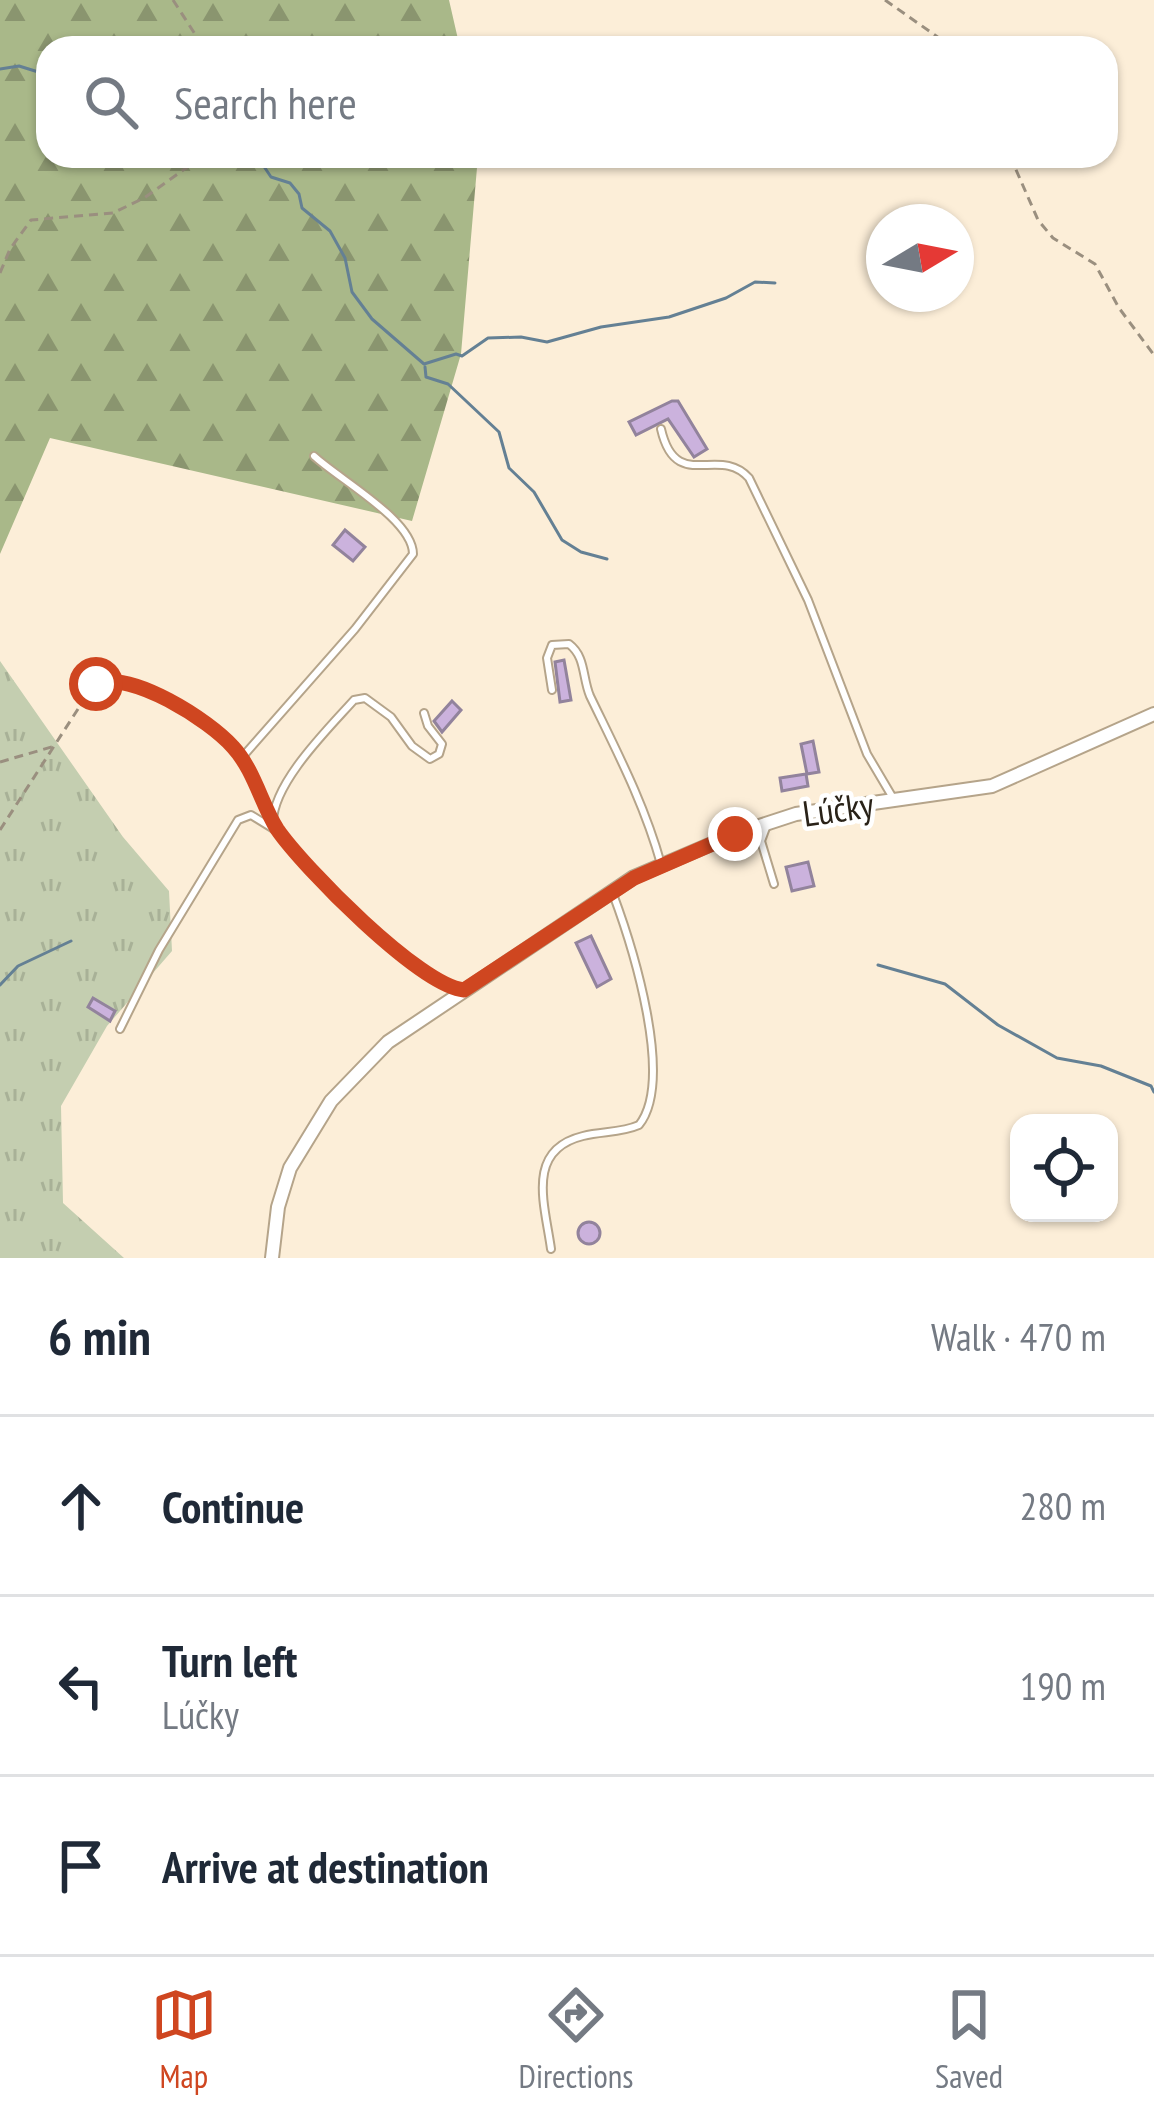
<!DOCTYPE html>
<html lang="en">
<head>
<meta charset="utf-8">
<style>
	:root { --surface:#fff; --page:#f2f2f3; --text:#1f2937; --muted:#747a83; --line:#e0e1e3; --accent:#cf4620 }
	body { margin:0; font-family:"PT Sans Narrow",sans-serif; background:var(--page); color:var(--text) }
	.controls { position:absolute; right:36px; bottom:36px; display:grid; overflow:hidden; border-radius:24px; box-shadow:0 3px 9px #0004 }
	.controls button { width:108px; height:108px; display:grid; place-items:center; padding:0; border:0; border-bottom:3px solid var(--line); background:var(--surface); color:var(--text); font:60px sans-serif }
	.compass { position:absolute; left:866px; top:204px; width:108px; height:108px; border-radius:50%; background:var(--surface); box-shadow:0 3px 9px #0004; rotate:80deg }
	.stop { position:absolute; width:36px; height:36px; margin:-27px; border:9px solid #cf4620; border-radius:50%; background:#fff }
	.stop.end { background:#cf4620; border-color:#fff; box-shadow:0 3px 12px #0008 }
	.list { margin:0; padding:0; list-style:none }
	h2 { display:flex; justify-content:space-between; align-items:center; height:156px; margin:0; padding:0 48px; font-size:51px }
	h2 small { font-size:39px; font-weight:400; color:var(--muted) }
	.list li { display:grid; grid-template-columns:78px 1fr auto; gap:36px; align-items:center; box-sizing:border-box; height:180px; padding:0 48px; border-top:3px solid var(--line) }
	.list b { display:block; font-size:45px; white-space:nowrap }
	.list p { margin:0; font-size:39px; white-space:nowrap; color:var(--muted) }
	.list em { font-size:39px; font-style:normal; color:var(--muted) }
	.icon { flex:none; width:66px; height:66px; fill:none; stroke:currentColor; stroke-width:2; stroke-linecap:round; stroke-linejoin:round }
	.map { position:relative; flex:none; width:1154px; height:1258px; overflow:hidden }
	.search { position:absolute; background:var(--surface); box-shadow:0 3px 9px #0004; left:36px; right:36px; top:36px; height:132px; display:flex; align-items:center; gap:30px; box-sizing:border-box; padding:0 42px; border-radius:36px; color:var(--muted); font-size:45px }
	.sheet { height:696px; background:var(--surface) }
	nav { display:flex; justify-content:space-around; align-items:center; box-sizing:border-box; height:168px; border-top:3px solid var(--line); background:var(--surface); font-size:33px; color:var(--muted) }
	nav a { display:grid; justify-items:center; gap:6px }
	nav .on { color:var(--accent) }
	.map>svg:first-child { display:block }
</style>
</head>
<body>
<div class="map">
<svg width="1154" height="1258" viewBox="0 0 1154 1258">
	<defs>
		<pattern id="grass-tufts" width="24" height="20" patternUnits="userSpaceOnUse" patternTransform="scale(3)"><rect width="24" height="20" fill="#c4ceb0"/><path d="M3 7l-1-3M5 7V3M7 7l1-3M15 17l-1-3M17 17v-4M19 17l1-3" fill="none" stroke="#a8b197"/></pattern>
		<pattern id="forest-firs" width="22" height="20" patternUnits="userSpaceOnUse" patternTransform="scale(3)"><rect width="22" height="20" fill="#a9b889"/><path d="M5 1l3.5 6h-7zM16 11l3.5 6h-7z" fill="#8a956f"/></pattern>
	</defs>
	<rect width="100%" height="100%" fill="#fceed8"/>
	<path fill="url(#grass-tufts)" d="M0,661L123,837L169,891L172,951L107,1026L61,1106L63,1203L124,1258H0Z"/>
	<path fill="url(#forest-firs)" d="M0,0H449L460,48H48V156H478L461,354L412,521L50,438L0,554Z"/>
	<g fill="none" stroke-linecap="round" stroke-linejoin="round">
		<path stroke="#648094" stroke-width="3" d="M0,69L19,66L48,75
			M257,156L271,177L290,183L299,194L302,208L330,231L345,258L352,292L372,319L424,364L456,354L462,356L488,338L521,337L547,342L601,327L669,317L726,298L755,282L775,283
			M425,367L426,377L448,384L499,432L509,468L534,492L562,540L581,552L607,559
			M878,965L945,984L998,1025L1057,1058L1101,1066L1151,1086L1154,1092
			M0,985L18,966L71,941"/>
	</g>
	<path fill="#cbb2dd" stroke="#92839c" stroke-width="3" d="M672,401H678L707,449L694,457L668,419L636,435L629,422Z
		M345,530L365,547L353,561L333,545Z
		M564,660L571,700L560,702L555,662Z
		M452,701L461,710L442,732L434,721Z
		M813,741L819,772L807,774L801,744Z
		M806,774L808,786L782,791L780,778Z
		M808,862L814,886L792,891L786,867Z
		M591,936L611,979L597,987L576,943Z
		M93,998L115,1011L110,1021L88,1007Z
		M578 1233a11 11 0 1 1 22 0a11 11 0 1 1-22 0Z"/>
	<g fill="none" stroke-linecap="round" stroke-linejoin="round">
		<g stroke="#b5a48a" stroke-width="10">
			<path id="lane" d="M661,429C676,494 719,444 749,478L808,600L867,754L893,798
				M552,690L547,658L552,645L569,644C586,657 582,677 590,696C617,752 644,803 661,864
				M424,713L428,726L442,744L439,754L430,759L412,746L391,717L365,698L354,700C328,729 273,783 273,822C298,862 416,982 460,990
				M272,818L244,762L245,754L355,629L413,554C413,520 340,480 314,456
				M767,825L761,841L774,884
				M120,1029L159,950L238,820L251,815L277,831
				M551,1249C545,1205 525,1150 583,1136C602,1131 621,1133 639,1125C675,1080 632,945 613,894"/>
		</g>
		<g stroke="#b5a48a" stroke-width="16">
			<path id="street" d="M272,1258L278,1207L290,1168L331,1101L388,1042L634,877L735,834L796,814L992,786L1154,714"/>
		</g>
		<path stroke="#9a8f7f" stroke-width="3" stroke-dasharray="9 6" stroke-linecap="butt" d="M173,0L204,48
			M885,0L939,38L947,48
			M1010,156L1038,220L1053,238L1095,264L1119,308L1154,355
			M0,273L10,249L31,220L113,213L144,198L203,156
			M0,762L55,746
			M0,830L87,695C93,687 98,681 110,679C142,675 215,727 236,750"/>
		<use href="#lane" stroke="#fff" stroke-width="6"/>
		<use href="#street" stroke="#fff" stroke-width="12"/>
	</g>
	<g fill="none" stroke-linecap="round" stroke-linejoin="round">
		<path stroke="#cf4620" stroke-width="15" d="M96,684C131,670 209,720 233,747C254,770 261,803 277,829C303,867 420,986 464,990L634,878L735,834"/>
	</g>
	<g text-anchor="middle" stroke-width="9" stroke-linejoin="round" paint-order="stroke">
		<g font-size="36" fill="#292218" stroke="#fff">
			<text transform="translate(838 809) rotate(-8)" y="13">Lúčky</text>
		</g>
	</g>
</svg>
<div class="controls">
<button><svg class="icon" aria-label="locate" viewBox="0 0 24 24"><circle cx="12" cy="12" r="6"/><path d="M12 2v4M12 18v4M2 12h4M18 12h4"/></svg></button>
</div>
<svg class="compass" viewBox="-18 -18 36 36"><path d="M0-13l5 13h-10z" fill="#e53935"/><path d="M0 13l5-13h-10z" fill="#747a83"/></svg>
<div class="stop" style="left:96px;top:684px"></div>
<div class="stop end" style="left:735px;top:834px"></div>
<div class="search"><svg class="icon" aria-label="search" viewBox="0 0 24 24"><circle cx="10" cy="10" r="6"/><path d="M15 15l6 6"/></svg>Search here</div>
</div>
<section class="sheet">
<h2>6 min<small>Walk · 470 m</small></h2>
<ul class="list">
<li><svg class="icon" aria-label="ahead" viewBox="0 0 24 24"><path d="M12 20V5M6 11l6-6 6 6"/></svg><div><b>Continue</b></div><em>280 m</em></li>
<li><svg class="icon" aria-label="left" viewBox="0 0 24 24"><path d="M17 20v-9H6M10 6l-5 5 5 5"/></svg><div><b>Turn left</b><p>Lúčky</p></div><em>190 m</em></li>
<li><svg class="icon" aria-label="arrive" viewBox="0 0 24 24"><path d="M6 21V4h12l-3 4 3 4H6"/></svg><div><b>Arrive at destination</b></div></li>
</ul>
</section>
<nav>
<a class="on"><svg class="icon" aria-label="map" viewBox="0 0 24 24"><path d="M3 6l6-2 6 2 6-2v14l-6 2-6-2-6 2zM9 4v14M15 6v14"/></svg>Map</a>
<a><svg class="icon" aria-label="directions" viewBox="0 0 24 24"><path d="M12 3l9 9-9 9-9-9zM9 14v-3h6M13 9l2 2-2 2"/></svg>Directions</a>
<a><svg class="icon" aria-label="saved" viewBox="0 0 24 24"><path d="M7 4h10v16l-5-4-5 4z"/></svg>Saved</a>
</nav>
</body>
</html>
